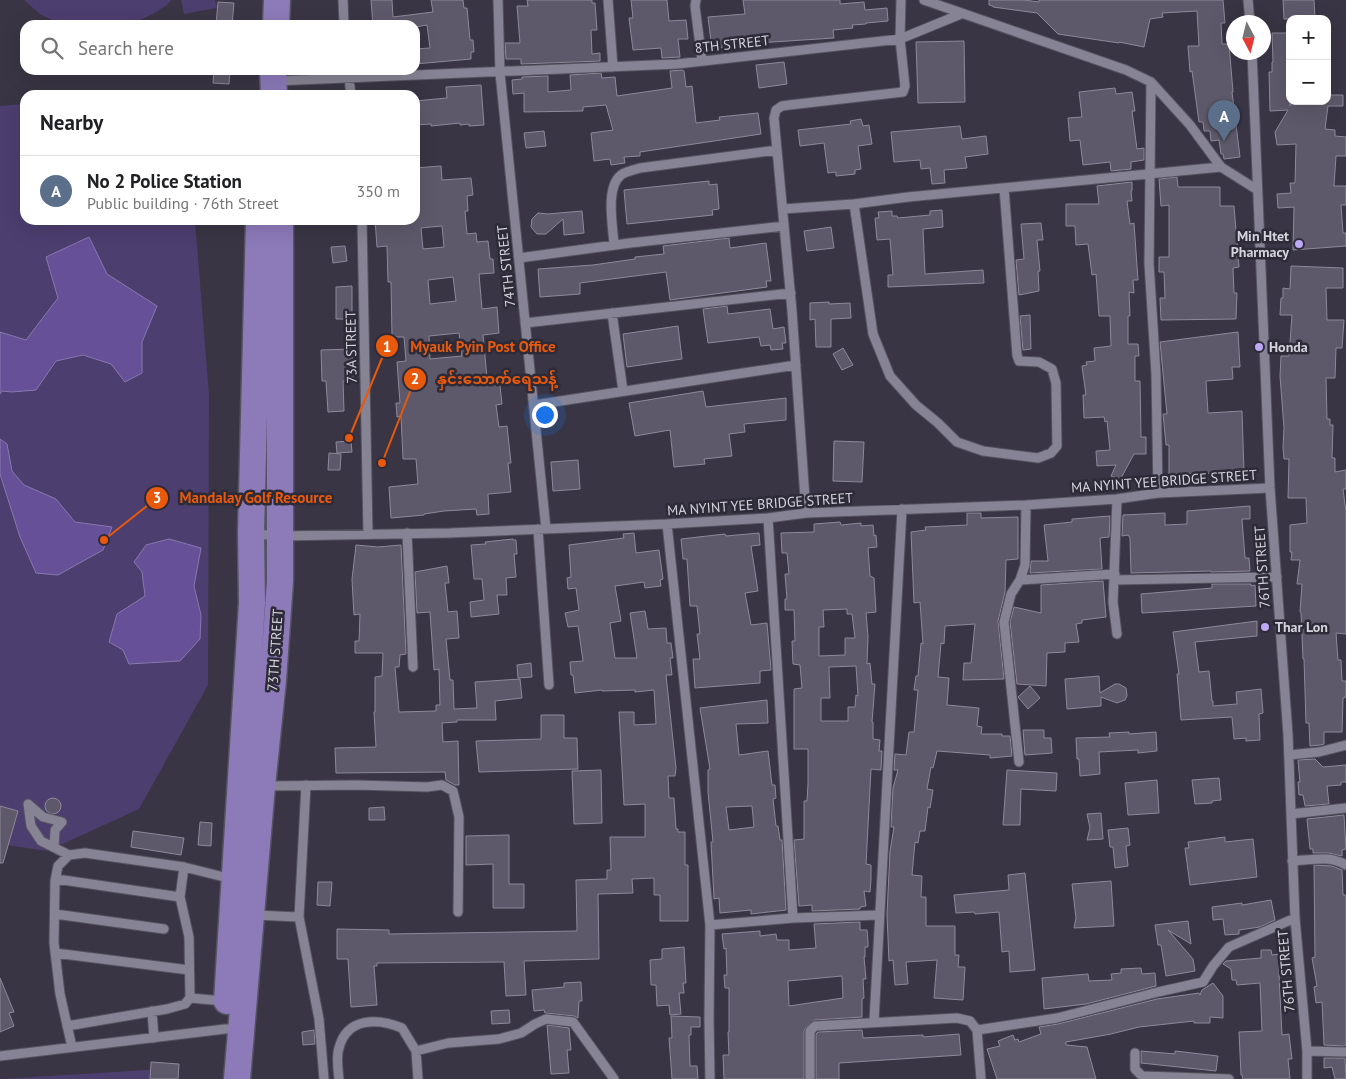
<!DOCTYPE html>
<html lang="en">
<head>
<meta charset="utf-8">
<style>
	:root { --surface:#fff; --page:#f6f6f6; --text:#202124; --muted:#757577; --line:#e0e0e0; --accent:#675e82 }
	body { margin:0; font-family:"PT Sans","Noto Sans Myanmar",sans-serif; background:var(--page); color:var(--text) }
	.controls { position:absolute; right:15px; top:15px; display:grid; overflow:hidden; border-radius:10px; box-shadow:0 5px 20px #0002 }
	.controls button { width:45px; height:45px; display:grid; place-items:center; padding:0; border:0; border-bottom:1px solid var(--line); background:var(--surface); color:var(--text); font:25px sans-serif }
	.compass { position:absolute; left:1226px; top:15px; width:45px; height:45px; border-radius:50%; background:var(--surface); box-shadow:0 5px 20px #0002; rotate:173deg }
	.you { position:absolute; left:544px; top:414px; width:18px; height:18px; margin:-12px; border:4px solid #fff; border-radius:50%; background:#1a73e8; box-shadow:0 0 0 8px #1a73e833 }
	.badge { display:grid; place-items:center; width:32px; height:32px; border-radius:50%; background:var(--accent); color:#fff; font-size:16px; font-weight:700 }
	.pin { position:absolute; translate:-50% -41px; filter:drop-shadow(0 1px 2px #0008) }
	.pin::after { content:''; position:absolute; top:26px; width:18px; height:15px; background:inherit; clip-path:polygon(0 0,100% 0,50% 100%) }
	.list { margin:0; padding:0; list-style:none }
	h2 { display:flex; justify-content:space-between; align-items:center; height:65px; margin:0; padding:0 20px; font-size:21px }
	h2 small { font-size:16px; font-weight:400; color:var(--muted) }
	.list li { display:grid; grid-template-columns:32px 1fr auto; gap:15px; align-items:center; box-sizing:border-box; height:70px; padding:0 20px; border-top:1px solid var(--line) }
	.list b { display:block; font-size:19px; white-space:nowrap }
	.list p { margin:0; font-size:16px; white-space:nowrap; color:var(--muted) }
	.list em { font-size:16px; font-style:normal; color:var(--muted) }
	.icon { flex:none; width:28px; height:28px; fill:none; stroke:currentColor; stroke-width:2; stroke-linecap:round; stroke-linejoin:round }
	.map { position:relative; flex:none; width:1346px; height:1079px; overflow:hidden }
	.search { position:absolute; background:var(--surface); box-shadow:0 5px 20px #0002; left:20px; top:20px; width:400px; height:55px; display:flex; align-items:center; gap:12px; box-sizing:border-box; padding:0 18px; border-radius:15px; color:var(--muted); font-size:19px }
	.panel { position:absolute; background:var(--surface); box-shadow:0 5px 20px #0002; left:20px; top:90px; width:400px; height:135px; border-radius:15px }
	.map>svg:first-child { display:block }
</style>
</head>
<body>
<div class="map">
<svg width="1346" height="1079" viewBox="0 0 1346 1079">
	<rect width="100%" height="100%" fill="#393544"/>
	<path fill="#4c3e6f" d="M24,0H171L167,5L153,14L129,25H64L41,15Z
		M181,0H215L217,8L184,14Z
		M25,104V220H195L209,395L208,685L139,809L47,851L0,844V106Z
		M179,1068L178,1079H0Z"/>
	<path fill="#665198" stroke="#8778ad" d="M89,237L107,274L157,306L142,342V373L125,382L111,364L83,355L56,361L36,390L12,392L2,391L0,394V332L26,340L58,298L46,257Z
		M0,439L7,444L12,471L24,485L56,499L75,522L112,527L103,550L58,575L36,573L20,537L0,474Z
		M169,539L201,548L194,586L201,615L200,639L180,661L129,664L123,650L109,642L117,614L145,596L142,572L134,562L146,545Z"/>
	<path fill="#5d596a" stroke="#8d899a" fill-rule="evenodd" d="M371,0H392L393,17L433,12L431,0H463L464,8H467L470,40H473L474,52H471V59L415,64V49L430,48L427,25L415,27V25H373Z
		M527,0H592V3H595L597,30H591L592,54L600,53V61L521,64V59H506L505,43H520L517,6H528Z
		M631,0H667L669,21L686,20L688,39H678L680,57L662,58L661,48L633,50L629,18H633Z
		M743,0H840V4L864,2L865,10L887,8L888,21L866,23V24L852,25L853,28L833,30L834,38L757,43L756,36L725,39L726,47L712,49L708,17L745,14Z
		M989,0H1024L1039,2V0H1223L1225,23H1221L1222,44H1229L1233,92H1232L1240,157L1224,159L1223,154H1221L1219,140L1211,141L1210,131H1204L1203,122H1199L1192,71L1190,72L1188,46H1199L1197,11L1162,13L1163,17L1150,19L1144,47L1119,42V43L1058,34L1037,13L993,7V6L989,5Z
		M1283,0H1314L1315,19H1284Z
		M218,2L234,3L232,25H216Z
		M1272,33H1290V106L1292,101H1327V95H1343V106H1328L1325,129L1335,130V136L1346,137V156H1336L1334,186H1346V205H1341L1343,233H1346V246L1293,250L1294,207L1278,208L1277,194L1291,193L1290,183H1295L1296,144L1277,145L1275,132L1288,110L1270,111L1269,72H1272V62H1273Z
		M964,41L965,102L918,103L916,42Z
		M784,62L787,84L759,88L756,65Z
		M214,70H230L229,84L213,83Z
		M682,70L684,71L686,87L692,86L696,123L720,120L719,117L758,113L761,134L640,152V156L624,157L625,163L611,165L610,159L594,161L591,133L613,130L606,105L583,107V111L524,112V93L513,94L512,80L522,79V77L548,76V92L571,90L570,75L601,73L602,78L615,77L617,96L672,88L670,71Z
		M481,85L484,125L469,126V124L460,125V123L431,126V124L415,125V101L447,98L446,87Z
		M1115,88L1116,94L1132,92L1135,111H1132L1137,149L1144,148V160L1131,162V169L1111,171L1110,162L1083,165L1080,140L1070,141L1068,118L1082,117L1079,92Z
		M861,119L863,126L869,125L872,144L858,146L861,169L855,170V174L836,176V172L828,173L824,143L800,146L798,130L851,124L850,121Z
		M960,126L962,139L986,136L988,154L965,157L967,168L944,170L945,183L932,184L930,168L921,169L920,160L894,162L891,132Z
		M544,131L546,146L526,148L524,133Z
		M441,166L442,180L471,178L473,195L467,196L468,211H465L467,234L476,233L477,242L488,241L490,259H493L494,273L479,274L482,309L497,307L499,333L483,335L487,378L499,377L502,404L496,405L499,427L507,426L511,463H508L511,492L488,494L489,514L477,515L476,509L444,511L424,514V515L391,518L389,487L418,484L416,459H403L401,416L397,417L396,403H400L397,362L406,361L404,337H392L391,282H388L387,246L377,247L375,220H415V168ZM442,226L444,247L423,249L421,228ZM453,277L456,301L430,304L428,280ZM459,333L462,356L430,359L429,336Z
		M1177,177L1178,187H1220V206H1234L1239,267L1233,268L1234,293H1237L1236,319L1161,320L1160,298H1165L1164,272H1159V257H1169V205L1161,206L1159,179Z
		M709,181V185L717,184L719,209L712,210L713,215L627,224L624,190Z
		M1132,182V191H1131L1132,201H1127L1130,224L1134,223L1138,280H1133L1134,293L1129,292L1130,316H1128V344H1138L1139,356H1135V381H1140L1141,437H1146V454H1134L1120,480L1111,476L1116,465L1097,466L1096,451L1110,450L1107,421L1105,422L1104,417L1084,418L1083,395H1086L1082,366L1087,365L1086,362L1095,361L1094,348L1111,346L1110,316H1099L1096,274L1092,275L1088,244L1076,245L1075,226H1066V204H1099L1097,186Z
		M942,210L943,227L923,229L925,274L983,270L984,283L888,287V275H893L890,239L877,240L875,218H879L878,212L892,211V216H897L898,218L930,215V211Z
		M582,211L584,233L564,235L563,219L546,234H537L531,227L532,219L538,213L548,214Z
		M1041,223L1043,240H1037L1040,271H1038L1039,291L1019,295L1016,260L1024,259L1021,224Z
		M831,227L834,248L807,251L804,231Z
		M729,238L730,248L766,243L771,281H766L767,287L670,300L666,272L580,283V294L540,297L538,269L593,265L635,259V257L664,254L663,246Z
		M345,246L347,261L333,263L331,247Z
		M1291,266L1343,268V288H1326L1327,320H1344L1342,348H1336L1335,378H1326L1327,419H1330V425H1333L1332,458H1335V472L1346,470V489H1343L1346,512V634L1336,633L1338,660H1341L1342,681H1346V697L1343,698L1342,732H1324V744L1320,745L1310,746L1309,723H1306L1304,659H1303L1301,613L1300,612L1302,584H1297L1300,560H1291L1292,552H1290V525L1307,523L1306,498H1288L1289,459H1284L1283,447L1284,428L1280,376L1281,356H1289L1292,315H1280L1281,298H1283V288L1290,289Z
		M352,286V319H336V287Z
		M829,302V304L850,303L851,318L831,319V347H816L815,319L810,320V303Z
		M727,306L728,314L770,309L773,329L784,327L786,343H782L783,349L771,350L770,345L761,346L759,337L708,343L703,309Z
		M1030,315L1031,349L1023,350L1020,316Z
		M678,326L682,359L627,367L623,334Z
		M1238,332L1240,367H1232L1233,379L1206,381L1208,413L1242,411L1244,473L1169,474V445H1166L1163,414H1167L1160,342Z
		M843,348L853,365L842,370L833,354Z
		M352,349L353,380L343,381L344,411L328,412L326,381H322L321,350Z
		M703,391L706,407L786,398V420L744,424L745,432L729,434L732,456L704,459L705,464L674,467L670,430L635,436L629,403Z
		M351,441L352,452L337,453L336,442Z
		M834,441L864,442L862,482L833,481Z
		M329,453L341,454L340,470H328Z
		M578,460L580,489L553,491L551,462Z
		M1250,506V519H1242L1245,558H1249L1250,571L1211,572V571L1131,573L1130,538L1128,535L1122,536L1123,515L1165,513V525L1187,524V511Z
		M967,513H981V518L1018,517V559L1006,560L1005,592L998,621L1004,679L963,680L964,663H971L975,624L945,626L944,644L941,643L938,677L949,678L947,705L979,708L977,726L982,727L981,734H1002V736H1010L1012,756L990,758V755L937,751L933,768L931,767L927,789L933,790L930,808L928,807L925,831H920L918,843L915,842L912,875L922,876L921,897H926V926H955V955H959L958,967H965L963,1000L934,998L937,960L906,962L908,984L895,985L893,960L889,961L887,915L890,851L894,827H891L893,788L898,770H894L895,754L906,755L909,732H914L918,690H914L916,676H918L921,643L923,644L920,602L914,603L911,532L926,530L925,527L967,525Z
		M1110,516L1109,537L1100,538L1102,569L1030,573L1031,561H1048L1044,525L1072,522V519Z
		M840,522L841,525L861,523V526L873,525L874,536L876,535L877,547L868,548L870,576L874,578L876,612L866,613L868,636L867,664L870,663L872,684H875L872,722H873V739L880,740L879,751H882L881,770L871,769L866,864L871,865V879L870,892L864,891L866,906L860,907V909L812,911V905L799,906L794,840L804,839V801H807L808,784V749H794V689L802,688L800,665L793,664L792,641H795L794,610H785V599H787L785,574H789L787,553H782L781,533L814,532V524ZM847,609V614H852L855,638H845V655L819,656V627H824L823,610ZM856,666L858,696L856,695L855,707H848V721H821V698H830L829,667Z
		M634,533L636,553L659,550L663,579L660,580L661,586L645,588L644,582L615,586L621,621L610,623L615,658H637L630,613L645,611L648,629L666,628L667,643H671L673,658H670L672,675H666L676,768L675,776H668L669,798H674L676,829H678V832H685V865H688V921H660V895H654V878L632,879L633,893L598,894L599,959L524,961L526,995L506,996L504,962L377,963V966H374L377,1005L351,1007L348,959H337V929L389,930V934L577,931L576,880L607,879V870H611L610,837H645V804L624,805L619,712H634V725L656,724L654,690L635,692V690L602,691V690L575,693L573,675H571L570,662L583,661L578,626L568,627L565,613L579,610L576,588L568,589L567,578L571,577L569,545L624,538L623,534Z
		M759,533L760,545L751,546L758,591L745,593L751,625L767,623L771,670L760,671V683L695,688L693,659H700L697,634H700L697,606H690L687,559H683L681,539L725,534L726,536Z
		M513,539V540H516L517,554H514L516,577L506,578L507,595H497L499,614L471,617L470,602L484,600L482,579H474L471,545L486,544L485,542Z
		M356,545L378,547L401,545L406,654L400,655L399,667H395L399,712L436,711V705H440L439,669L434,670L430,612L417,613L415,572L447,566L449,583H445L448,612L457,611L459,638L446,639L450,680H453L454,709L477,708L475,682L520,679L522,698L495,701L496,720H457V722L442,723L443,742L458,741L459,785H455L446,780L445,772L336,773L335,748L376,747L374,712H375V677L382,676L383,653H355V641H359L360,614L354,615L353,598L352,579Z
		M1103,581L1106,617L1082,620V623L1076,624L1079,642L1065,643V652L1047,653L1046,686L1017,684L1010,622L1014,607L1041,613V585Z
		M1212,584H1251V586L1255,585L1256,606L1142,613L1141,594L1212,588Z
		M1257,621V636L1195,642L1199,672L1209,671L1212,701H1213V706L1237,704L1236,692L1261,689L1263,713L1259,714L1260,740L1246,741V738L1234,739L1232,717L1181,720L1177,674H1179L1173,632Z
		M531,663L532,677L518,678L517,665Z
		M1099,676L1100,693L1115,684H1119L1126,688L1127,696L1125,700L1117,703L1101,697V706L1067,709L1065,679Z
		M1030,686L1040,698L1028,709L1018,697Z
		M767,700L768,723L736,724L739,755L768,751L772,785H775L776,798L773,799L776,826H778L780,840H782L786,910L751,914V910L720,913L719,898L714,899L711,842H713L708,792V770L710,769L700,708ZM752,806L754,827L729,830L726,807Z
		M541,715H564V738H577L578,769L479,772L476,741L541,739Z
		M1023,730H1044V738H1051L1052,753L1025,755Z
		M1129,732V734L1156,732L1157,751L1138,753V750L1099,752L1100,774L1080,776L1079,759H1077L1076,738L1110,737L1109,733Z
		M1315,759L1323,767L1346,765V782H1341V785L1327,786L1329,804L1305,806L1303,795H1299L1298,782H1300L1298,760Z
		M601,770L602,823L574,824L572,771Z
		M1007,770L1057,773L1056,791L1021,789L1020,825H1003Z
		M1219,778L1221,800L1212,801V803L1195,804L1192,780Z
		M1157,780L1159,813L1128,815L1125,783Z
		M45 806a8 8 0 1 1 16 0a8 8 0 1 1-16 0Z
		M0,806L18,811L3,863H0Z
		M384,807L385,820H369V808Z
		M1101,813L1103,839L1087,840L1090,828L1087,814Z
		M1344,815L1346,849L1342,850V856L1328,853H1313V849H1310L1307,819Z
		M200,822L212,823L211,846L198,845Z
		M1128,828L1130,845L1126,846L1128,866L1115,868L1113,847H1110L1108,830Z
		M133,831L184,838L181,855L131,847Z
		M509,835V884H524V908H493V864L466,865V836Z
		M1225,837V842L1253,839L1257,877L1190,885L1185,848H1189L1188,842Z
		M1314,865L1332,866L1342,870L1343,895H1346V1045L1344,1046L1324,1045L1322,1002L1316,1003L1314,987L1317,986L1312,958L1315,957Z
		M1025,873L1035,970L1010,972L1009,951L1002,952L999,912L975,914L974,912L956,913L954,895L1009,890L1008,875Z
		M1111,881L1114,926L1074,928L1076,918L1072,884Z
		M318,882H332L330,906L317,905Z
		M1271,900L1275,920L1260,927L1239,930V934L1225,935L1223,919L1213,920L1212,907L1242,903V905Z
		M1188,921L1191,944L1168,930L1193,959L1195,971L1166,976L1161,945H1158L1155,925Z
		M860,922V930H867L868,942V947H865V957H864L866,979H863L864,998L862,999V1017L815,1020L806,1027L804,1031V1079H724L723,1055H729L728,1032H729V988H725L724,975H727L726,948L724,949L722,934L760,931V936L776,934L777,940H789V950L816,948L814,924ZM842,976L843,998L789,1006L788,981Z
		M684,947L686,983H683L684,993H679L681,1014L670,1015L669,1005L657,1006L656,985H651L650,960L662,959V949Z
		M1261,950H1271L1272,955L1278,954L1282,1035L1289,1034L1292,1059H1288L1290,1079H1243L1242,1075H1241L1239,1032L1262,1031L1260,983L1237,985L1236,980H1232L1231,969L1223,964L1226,961L1261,958Z
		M1141,968L1142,974L1155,973L1156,986L1086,1004L1044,1009L1042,978L1088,974L1089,981L1112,980L1111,974L1121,973V969Z
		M0,978L14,1012L9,1013L14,1026L0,1032Z
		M581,982L582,1001H579L578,1018L574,1016L545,1013L544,1010L534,1011L532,990L564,987V983Z
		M1213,983L1223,996V1018L1210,1017V1023H1194V1021L1139,1027L1111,1034L1066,1042V1045L1087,1047L1096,1079H997L987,1049L1000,1046L998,1041L1013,1035L1015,1040L1018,1039L1019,1042L1041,1034L1039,1027L1058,1024L1157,999L1199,993L1200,995L1202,990Z
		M509,1010L510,1023L492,1024L491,1011Z
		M671,1016L700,1017V1027H691V1035H689L690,1066H697L698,1079H672L669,1038H672Z
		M547,1025L569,1028L571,1050H567L569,1073L551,1074Z
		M314,1030L315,1044L303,1045L302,1032Z
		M862,1030L863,1038L923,1035V1037L959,1034L961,1055L839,1063V1079H816V1034L818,1032Z
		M1141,1051L1175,1054V1051L1218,1056L1216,1071L1141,1063Z
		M1324,1058H1345L1346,1079H1335L1332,1067L1324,1068Z
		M151,1062L179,1064L178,1079H150Z"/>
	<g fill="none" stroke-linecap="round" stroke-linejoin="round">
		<g stroke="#565360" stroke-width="11">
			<path id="minor" d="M343,0L344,25
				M498,0L500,73L546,529
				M608,0L613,67
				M696,0L695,6L702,61
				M924,0L1126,70L1151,82L1190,125L1221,167L1256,189
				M1248,0L1250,22
				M1252,52L1270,488L1288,735L1295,918L1307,1051V1079
				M348,70L351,95
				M276,81L677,64L900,39L961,14
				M1151,82L1149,263L1156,374L1158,493
				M854,204L873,334L890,376L916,405L938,423L957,442L983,451L1038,458L1051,453L1057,446L1056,383L1052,369L1039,362L1019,361L1017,355L1004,188
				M783,209L854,204L908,197L1221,167
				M362,220L368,534
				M614,245C613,226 605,188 621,175C626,171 634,170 640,168L777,150
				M519,258L630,243L784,226
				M612,313L623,391
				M525,323L791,293
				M534,405L796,365
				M806,513L792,311L774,118L776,110L782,106L789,105L903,92L905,86L900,39L901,0
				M768,518L793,918
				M667,524L710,925L709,1018L710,1079
				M538,529L549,685
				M407,533L413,667
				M254,534L281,536L449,533L667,524L768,518L806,513L1026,505L1117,499L1158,493L1270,488
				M1020,580L1115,574
				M1115,580L1277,577
				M1117,634L1113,602L1117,499
				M1289,755L1319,752L1346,745
				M1019,762L1004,622L1011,594L1020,580L1025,565L1026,505
				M306,785L299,917L319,1019L324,1079
				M264,786L356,785L427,787L442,785L453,791L459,817L458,912
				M28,804L31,826L41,841L69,855
				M28,804L43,817L62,822L55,830L54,847
				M1291,814L1346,808
				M1292,861C1311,860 1330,855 1346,865
				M56,879L180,897
				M55,914L164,929
				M254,915L299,917
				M710,925L793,918L879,915
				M55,953L189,970
				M190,998L224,1001
				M152,1011L154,1038
				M874,1021L902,509
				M67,1026L167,1009L185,1004L190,998L189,937L180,897L184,867L232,879
				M72,1047L60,994L54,943L55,881L58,866L69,855L85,853L184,867
				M416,1051L418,1079
				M1307,1051L1346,1052
				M1135,1053V1069L1142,1076L1229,1079
				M0,1056L225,1029H239
				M339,1079C338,1070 336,1057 339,1048C347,1017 378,1018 402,1028L416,1051L448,1043L499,1039L521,1033L535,1024L546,1019L573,1022L614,1079
				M810,1079V1031L815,1026L957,1018L970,1021L977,1030
				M981,1079L977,1030L1057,1018L1158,992L1203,982L1213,966L1229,947L1295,918"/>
		</g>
		<g stroke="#565360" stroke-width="29">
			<path id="major" d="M276,25L277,0
				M273,70L274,95
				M227,1001L252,603L251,533L259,220
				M237,1079L262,786L273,680L280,581V220"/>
		</g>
		<use href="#minor" stroke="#868394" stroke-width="9"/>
		<use href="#major" stroke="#8c7ab9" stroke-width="26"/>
	</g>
	<g fill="#bda9f5" stroke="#2e2b39" stroke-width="2">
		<circle cx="1299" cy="244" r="5"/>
		<circle cx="1259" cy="347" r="5"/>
		<circle cx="1265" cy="627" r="5"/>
	</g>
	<g text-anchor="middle" stroke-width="5" stroke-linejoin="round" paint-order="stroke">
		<g font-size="14" fill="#d5d3dd" stroke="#2e2b39">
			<text transform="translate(732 44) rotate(-6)" y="5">8TH STREET</text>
			<text transform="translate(506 266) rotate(-96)" y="5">74TH STREET</text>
			<text transform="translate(351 347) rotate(-91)" y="5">73A STREET</text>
			<text transform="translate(1164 481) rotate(-4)" y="5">MA NYINT YEE BRIDGE STREET</text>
			<text transform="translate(760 504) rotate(-4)" y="5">MA NYINT YEE BRIDGE STREET</text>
			<text transform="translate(1262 567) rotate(-94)" y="5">76TH STREET</text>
			<text transform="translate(275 650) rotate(-86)" y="5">73TH STREET</text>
			<text transform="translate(1286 971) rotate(-95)" y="5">76TH STREET</text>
		</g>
		<g font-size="14" font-weight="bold" fill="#d5d3dd" stroke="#2e2b39" text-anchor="start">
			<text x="1289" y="241" text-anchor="end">Min Htet<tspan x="1289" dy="16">Pharmacy</tspan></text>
			<text x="1269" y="352">Honda</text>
			<text x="1275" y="632">Thar Lon</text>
		</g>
	</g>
	<path fill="none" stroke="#e8590c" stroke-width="2" d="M349 438L387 346M382 463L415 379M104 540L157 498"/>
	<g fill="#e8590c" stroke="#2e2b39" stroke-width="2">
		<circle cx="349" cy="438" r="5"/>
		<circle cx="382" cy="463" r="5"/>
		<circle cx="104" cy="540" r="5"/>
		<circle cx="387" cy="346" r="12"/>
		<circle cx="415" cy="379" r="12"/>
		<circle cx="157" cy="498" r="12"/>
	</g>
	<g font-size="15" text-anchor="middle" font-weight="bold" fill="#fff">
		<text x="387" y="352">1</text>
		<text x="415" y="384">2</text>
		<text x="157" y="503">3</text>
	</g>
	<g font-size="15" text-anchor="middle" font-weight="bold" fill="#e8590c" stroke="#2e2b39" stroke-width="5" stroke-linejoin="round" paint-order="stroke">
		<text x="483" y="352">Myauk Pyin Post Office</text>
		<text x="497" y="384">နှင်းသောက်ရေသန့်</text>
		<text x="256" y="503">Mandalay Golf Resource</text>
	</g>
</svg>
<div class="controls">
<button>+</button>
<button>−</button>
</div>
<svg class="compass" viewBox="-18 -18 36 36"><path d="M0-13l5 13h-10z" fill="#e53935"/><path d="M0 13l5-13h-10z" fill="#757577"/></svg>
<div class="you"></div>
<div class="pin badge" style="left:1224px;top:141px;background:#5c6f8a">A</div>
<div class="search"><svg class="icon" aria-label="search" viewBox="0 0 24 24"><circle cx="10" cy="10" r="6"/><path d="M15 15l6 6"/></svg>Search here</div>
<section class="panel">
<h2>Nearby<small></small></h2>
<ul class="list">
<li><span class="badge" style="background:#5c6f8a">A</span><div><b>No 2 Police Station</b><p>Public building · 76th Street</p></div><em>350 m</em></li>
</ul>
</section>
</div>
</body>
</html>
